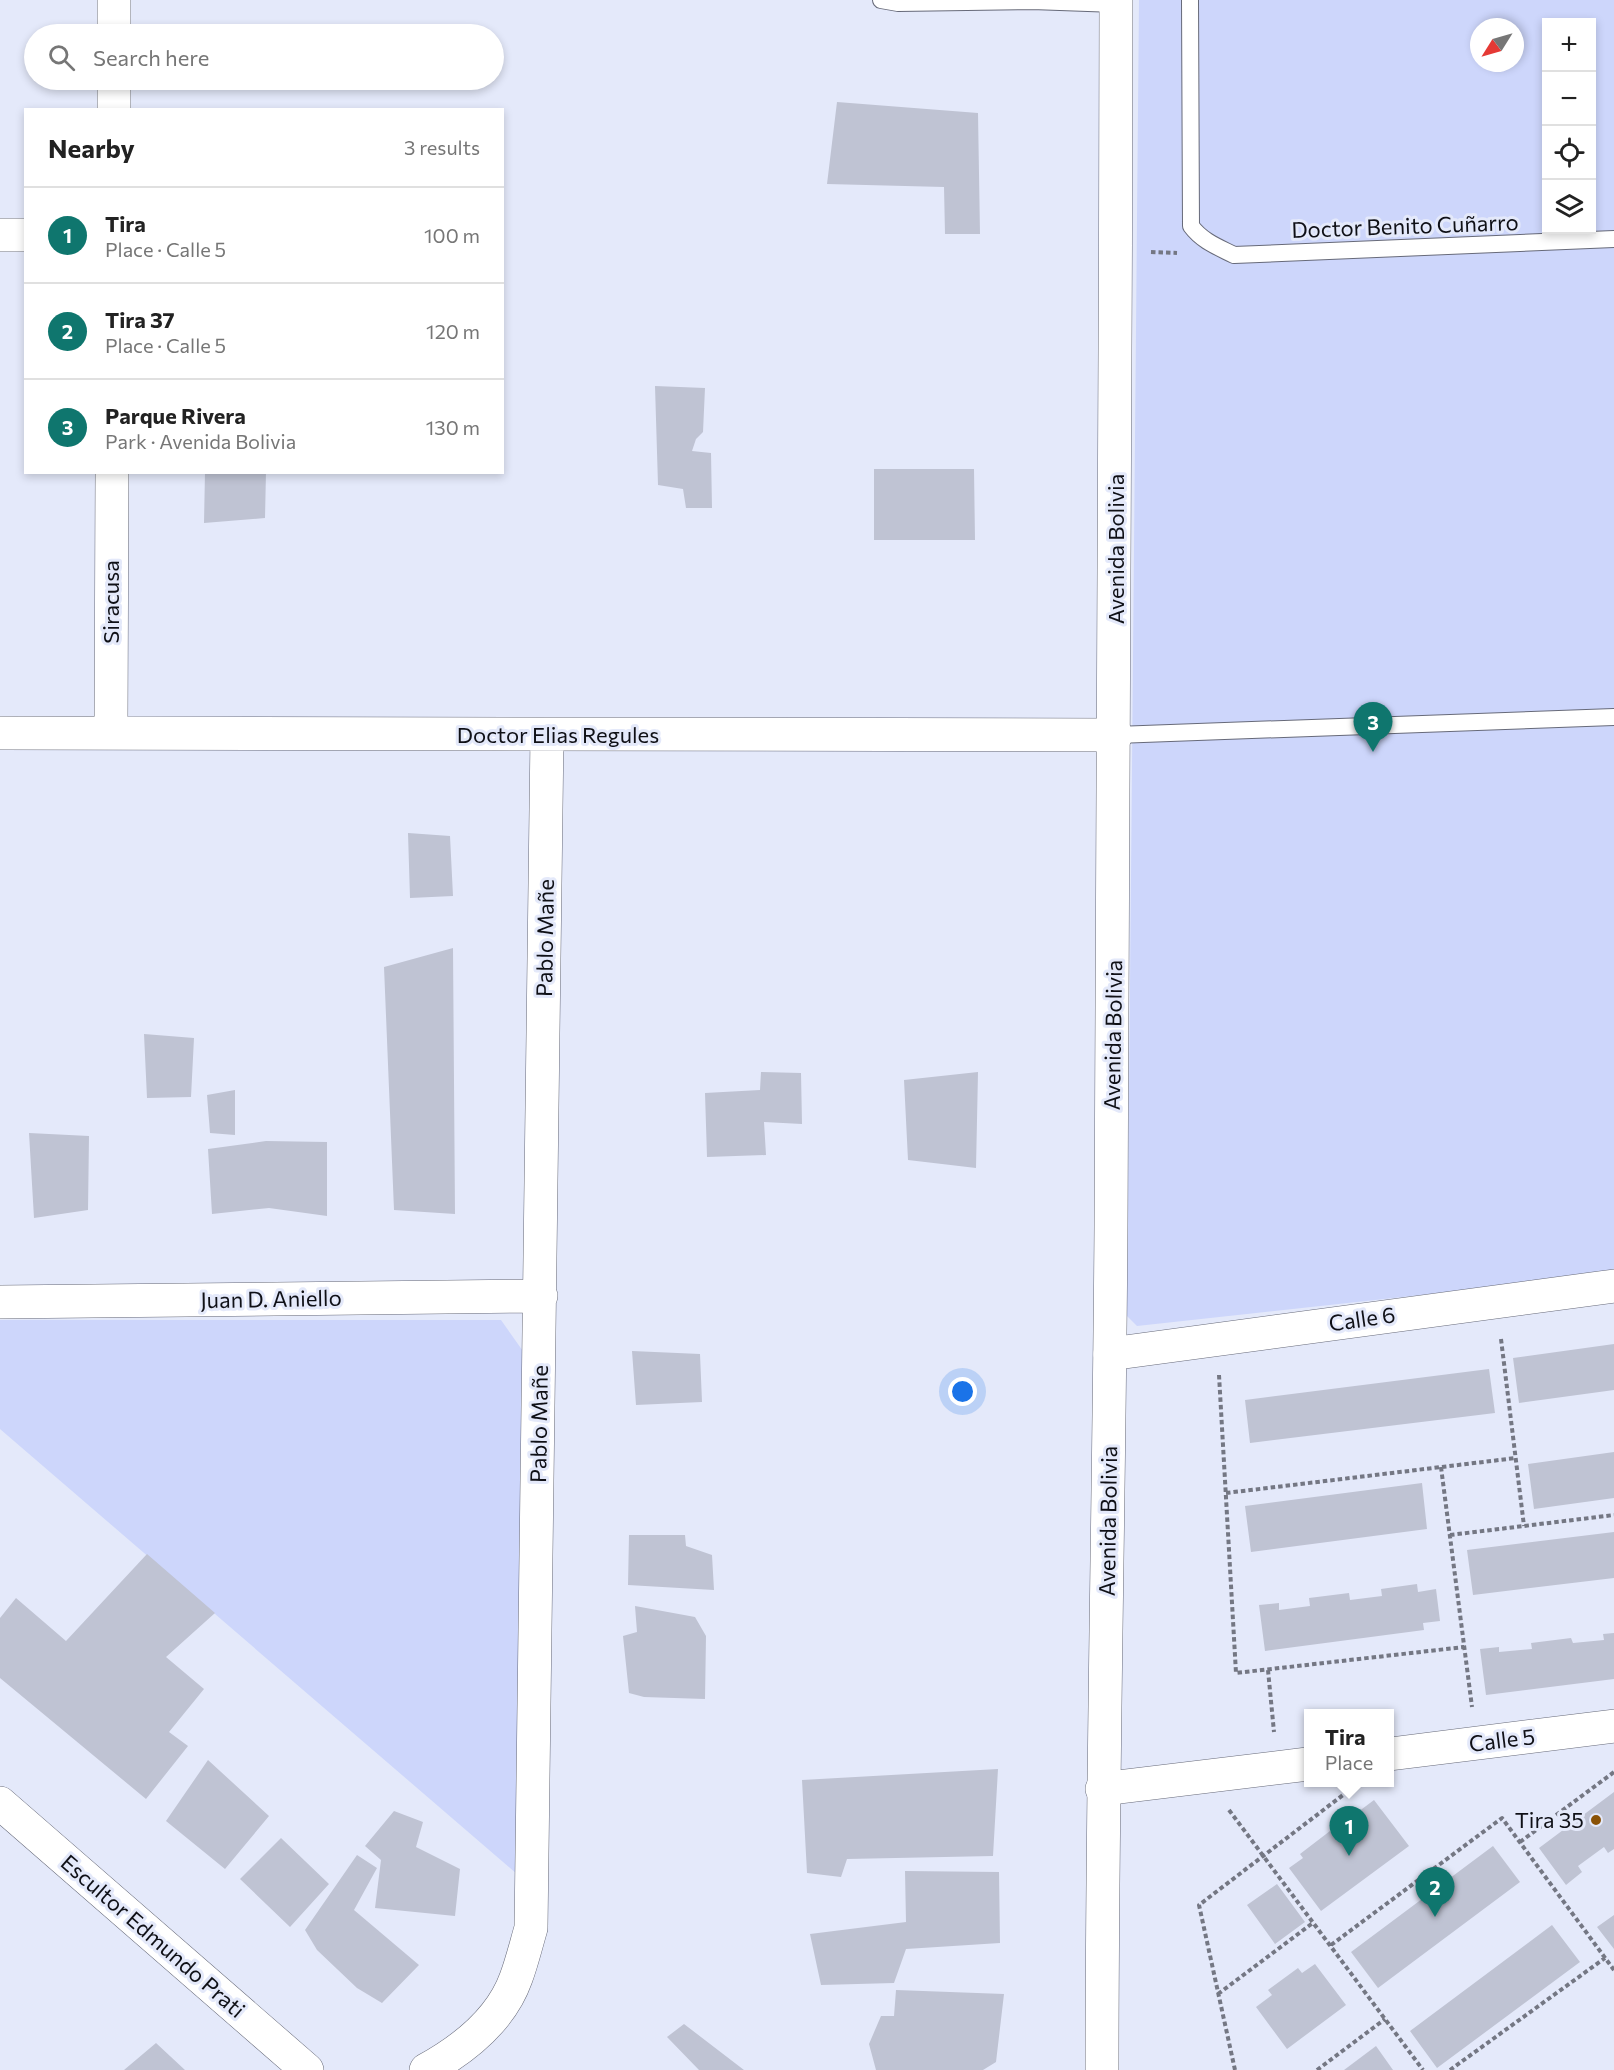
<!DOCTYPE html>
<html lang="en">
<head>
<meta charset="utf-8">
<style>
	:root { --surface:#fff; --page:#f2f2f2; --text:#222; --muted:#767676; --line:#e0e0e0; --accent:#0f766e }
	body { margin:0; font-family:Commissioner,sans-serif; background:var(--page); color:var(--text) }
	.controls { position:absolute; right:18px; top:18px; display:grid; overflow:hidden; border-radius:0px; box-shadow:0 3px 9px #0003 }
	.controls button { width:54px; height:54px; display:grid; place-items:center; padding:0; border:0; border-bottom:2px solid var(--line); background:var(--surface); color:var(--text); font:30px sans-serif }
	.compass { position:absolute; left:1470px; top:18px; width:54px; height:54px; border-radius:50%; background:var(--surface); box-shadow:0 3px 9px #0003; rotate:233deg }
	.you { position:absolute; left:963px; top:1392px; width:21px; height:21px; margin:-15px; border:4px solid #fff; border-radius:50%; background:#1a73e8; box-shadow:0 0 0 9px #1a73e833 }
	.badge { display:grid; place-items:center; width:39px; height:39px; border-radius:50%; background:var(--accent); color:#fff; font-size:20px; font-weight:700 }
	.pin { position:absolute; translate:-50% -50px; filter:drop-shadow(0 2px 3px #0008) }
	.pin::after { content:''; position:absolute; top:32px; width:21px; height:18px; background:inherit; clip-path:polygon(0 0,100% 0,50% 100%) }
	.popup { position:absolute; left:1304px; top:1709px; width:90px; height:78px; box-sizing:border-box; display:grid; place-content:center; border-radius:0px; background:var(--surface); filter:drop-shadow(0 2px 4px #0005); font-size:20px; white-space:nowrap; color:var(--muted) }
	.popup b { font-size:22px; color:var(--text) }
	.popup::after { content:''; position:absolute; left:50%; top:100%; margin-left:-12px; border:12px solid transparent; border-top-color:var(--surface) }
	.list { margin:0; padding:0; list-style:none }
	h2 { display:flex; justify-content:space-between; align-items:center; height:78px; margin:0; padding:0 24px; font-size:26px }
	h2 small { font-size:20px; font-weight:400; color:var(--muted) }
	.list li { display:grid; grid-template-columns:39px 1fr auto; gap:18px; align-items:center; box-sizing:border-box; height:96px; padding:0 24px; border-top:2px solid var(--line) }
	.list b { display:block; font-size:22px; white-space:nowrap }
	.list p { margin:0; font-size:20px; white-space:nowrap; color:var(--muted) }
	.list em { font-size:20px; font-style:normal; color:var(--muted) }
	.icon { flex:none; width:33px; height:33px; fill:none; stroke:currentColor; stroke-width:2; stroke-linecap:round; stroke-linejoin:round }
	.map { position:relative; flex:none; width:1614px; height:2070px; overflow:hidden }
	.search { position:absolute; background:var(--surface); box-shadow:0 3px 9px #0003; left:24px; top:24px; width:480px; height:66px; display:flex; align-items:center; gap:15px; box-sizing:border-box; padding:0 21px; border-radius:33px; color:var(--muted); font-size:22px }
	.panel { position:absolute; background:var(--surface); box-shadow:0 3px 9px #0003; left:24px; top:108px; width:480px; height:366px; border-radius:0px }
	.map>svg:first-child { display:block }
</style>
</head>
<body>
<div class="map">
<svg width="1614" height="2070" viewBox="0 0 1614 2070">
	<rect width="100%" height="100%" fill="#e4e9fa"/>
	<path fill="#cdd6fb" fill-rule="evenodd" d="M1139,0H1614V1274L1137,1326L1127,1316ZM1546,22H1592V230H1546ZM1479,27H1515V63H1479Z
		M0,1320H501L525,1354L517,1874L0,1429Z"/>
	<path fill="#bfc3d3" d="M837,102L978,113L980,234H945L944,187L827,184Z
		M655,386L705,388L703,432L696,439L692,451L711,453L712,508H686L683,489L658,485Z
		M874,469H974L975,540H874Z
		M205,472H266L265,518L204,523Z
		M408,833L450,836L453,896L410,898Z
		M453,948L455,1214L394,1210L384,967Z
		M144,1034L194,1038L191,1097L147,1098Z
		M761,1072L801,1073L802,1124L764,1122L766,1155L707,1157L705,1093L760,1090Z
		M978,1072L976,1168L908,1160L904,1080Z
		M235,1090V1135L210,1133L207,1095Z
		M29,1133L89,1136L88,1210L34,1218Z
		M266,1141L327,1142V1216L269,1208L212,1214L208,1149Z
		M1614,1344V1390L1519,1403L1513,1358Z
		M632,1351L700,1354L702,1402L636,1405Z
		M1489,1369L1495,1413L1250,1443L1245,1400Z
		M1614,1452V1498L1534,1509L1528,1464Z
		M1422,1483L1427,1529L1251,1552L1245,1506Z
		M1614,1532V1578L1473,1595L1467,1550Z
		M629,1535H685L686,1546L712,1555L714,1590L628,1585Z
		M147,1554L215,1613L166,1657L204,1689L169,1732L188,1746L146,1799L0,1678V1618L16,1598L66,1641Z
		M1417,1584L1418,1592L1436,1589L1440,1621L1423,1623L1424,1630L1265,1651L1259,1605L1279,1603V1610L1310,1606L1309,1598L1349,1593L1350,1600L1382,1596L1381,1589Z
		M635,1606L695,1617L706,1636L705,1699L644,1697L629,1693L623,1636L637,1632Z
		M1614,1633V1679L1486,1695L1480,1649L1499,1647V1652L1532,1649L1531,1643L1571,1638L1573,1643L1604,1640L1603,1634Z
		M208,1760L269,1816L225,1869L166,1821Z
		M998,1769L993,1856L847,1859L841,1877L807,1873L802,1780Z
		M1614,1792V1849L1608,1853L1604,1847L1578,1866L1582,1872L1566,1885L1539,1848Z
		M1374,1800L1409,1846L1321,1911L1289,1868L1303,1858L1300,1854L1330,1831L1334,1837L1361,1816L1358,1812Z
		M394,1811L423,1822L416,1847L460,1869L455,1916L375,1908L381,1860L365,1846Z
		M281,1838L329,1884L290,1927L240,1879Z
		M1493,1846L1520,1882L1378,1988L1351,1952Z
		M357,1855L377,1868L354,1910L419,1965L382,2003L357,1988L317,1950L305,1930Z
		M905,1871L999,1872L1000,1943L906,1949L894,1983L821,1985L810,1934L906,1922Z
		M1277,1884L1305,1922L1275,1944L1247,1905Z
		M1614,1915V1949L1597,1927Z
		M1552,1925L1580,1962L1437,2068L1410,2031Z
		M1315,1964L1346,2005L1287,2049L1256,2007L1272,1995L1268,1990L1298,1968L1302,1973Z
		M896,1990L1004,1994L996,2062L983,2070H876L869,2044L881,2016H894Z
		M684,2024L744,2070H699L667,2037Z
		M156,2043L185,2070H124Z
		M1376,2046L1393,2070H1344Z"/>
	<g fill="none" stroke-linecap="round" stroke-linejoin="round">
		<g stroke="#676a79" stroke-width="18">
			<path id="service" d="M881,0L898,3L1032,1L1116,4
				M1190,0L1191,226C1202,241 1218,247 1234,255L1614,239
				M1116,735L1614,717"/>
		</g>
		<g stroke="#676a79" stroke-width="34">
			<path id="minor" d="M114,34V0
				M114,110V80
				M0,235H26
				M111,731L112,472
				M0,733L1116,735
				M0,1302L541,1296
				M1110,1354L1614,1286
				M1390,1754L1614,1726
				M1102,1789L1308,1764
				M0,1803L307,2070
				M426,2070C464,2049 501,2020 516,1978C522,1962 526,1945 531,1928L547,735"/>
		</g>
		<g stroke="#676a79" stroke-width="34">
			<path id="tertiary" d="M1102,2070C1102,1789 1109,1508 1111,1227C1115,818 1115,409 1116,0"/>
		</g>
		<path stroke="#747783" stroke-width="4" stroke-dasharray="4.5 3" stroke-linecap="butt" d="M1151,252L1177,253
			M1501,1339L1524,1526
			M1219,1375L1236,1673L1464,1647
			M1441,1467L1472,1707
			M1226,1493L1516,1458
			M1450,1535L1614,1515
			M1268,1670L1274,1732
			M1229,1810L1423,2070
			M1520,1842L1614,1772
			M1331,1945L1502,1818L1614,1970
			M1218,1994L1314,1922
			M1235,2070L1199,1905L1360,1782
			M1317,2070L1385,2019
			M1450,2070L1605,1958"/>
		<use href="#service" stroke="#fff" stroke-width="16"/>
		<use href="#minor" stroke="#fff" stroke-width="33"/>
		<use href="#tertiary" stroke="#fff" stroke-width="33"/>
	</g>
	<circle fill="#8a5206" stroke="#e4e9fa" stroke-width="2" cx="1596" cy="1820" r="6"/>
	<g text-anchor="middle" stroke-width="6" stroke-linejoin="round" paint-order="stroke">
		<g font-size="22" fill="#0f1016" stroke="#e4e9fa">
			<text transform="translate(1405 226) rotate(-2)" y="8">Doctor Benito Cuñarro</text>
			<text transform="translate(1116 549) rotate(-90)" y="8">Avenida Bolivia</text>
			<text transform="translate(111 602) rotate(-90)" y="8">Siracusa</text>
			<text x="558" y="743">Doctor Elias Regules</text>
			<text transform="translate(545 938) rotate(-89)" y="8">Pablo Mañe</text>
			<text transform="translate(1113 1035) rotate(-89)" y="8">Avenida Bolivia</text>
			<text transform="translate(271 1299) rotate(-1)" y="8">Juan D. Aniello</text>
			<text transform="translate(1362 1319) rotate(-8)" y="8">Calle 6</text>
			<text transform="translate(539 1424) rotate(-89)" y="8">Pablo Mañe</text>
			<text transform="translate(1108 1521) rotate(-89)" y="8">Avenida Bolivia</text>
			<text transform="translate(1502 1740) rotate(-7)" y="8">Calle 5</text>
			<text transform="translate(153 1936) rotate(41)" y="8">Escultor Edmundo Prati</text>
		</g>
		<g font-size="22" fill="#0f1016" stroke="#e4e9fa" text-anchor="end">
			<text x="1584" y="1828">Tira 35</text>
		</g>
	</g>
</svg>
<div class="controls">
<button>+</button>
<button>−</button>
<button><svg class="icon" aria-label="locate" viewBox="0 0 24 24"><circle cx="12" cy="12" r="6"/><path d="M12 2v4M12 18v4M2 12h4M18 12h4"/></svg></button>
<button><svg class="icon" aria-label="layers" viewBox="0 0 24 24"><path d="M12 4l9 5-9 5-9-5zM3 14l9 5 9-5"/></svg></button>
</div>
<svg class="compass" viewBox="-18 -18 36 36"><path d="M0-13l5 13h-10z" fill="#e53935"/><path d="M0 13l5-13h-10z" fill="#767676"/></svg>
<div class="you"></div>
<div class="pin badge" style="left:1349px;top:1856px">1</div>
<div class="popup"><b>Tira</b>Place</div>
<div class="pin badge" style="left:1435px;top:1917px">2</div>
<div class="pin badge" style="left:1373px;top:752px">3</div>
<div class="search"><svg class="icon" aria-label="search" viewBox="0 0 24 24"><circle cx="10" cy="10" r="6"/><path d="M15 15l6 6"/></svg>Search here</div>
<section class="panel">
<h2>Nearby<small>3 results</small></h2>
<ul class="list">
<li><span class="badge">1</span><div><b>Tira</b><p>Place · Calle 5</p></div><em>100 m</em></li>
<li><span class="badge">2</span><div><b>Tira 37</b><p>Place · Calle 5</p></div><em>120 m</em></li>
<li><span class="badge">3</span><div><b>Parque Rivera</b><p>Park · Avenida Bolivia</p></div><em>130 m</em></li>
</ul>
</section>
</div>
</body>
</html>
